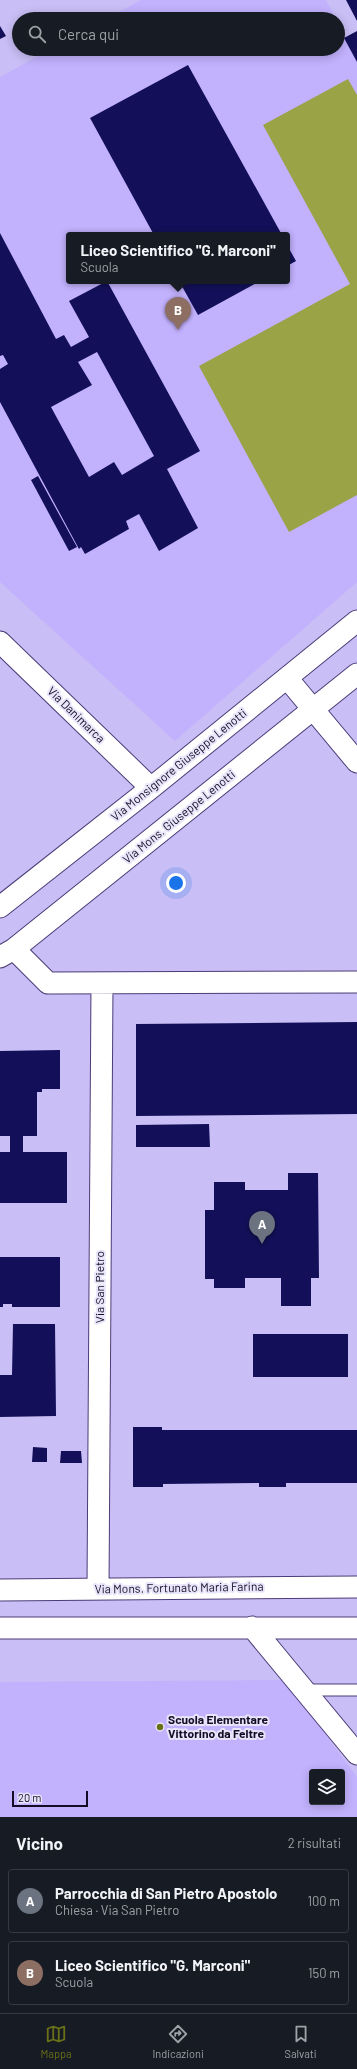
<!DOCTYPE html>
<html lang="it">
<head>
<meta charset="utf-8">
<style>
	:root { --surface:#171b24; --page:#20242c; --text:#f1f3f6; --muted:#9ea1a6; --line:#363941; --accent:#697017 }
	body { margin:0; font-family:Barlow,sans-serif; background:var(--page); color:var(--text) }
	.controls { position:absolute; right:12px; bottom:12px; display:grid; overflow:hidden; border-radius:4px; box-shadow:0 2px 10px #0003 }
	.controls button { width:36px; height:36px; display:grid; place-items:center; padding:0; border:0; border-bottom:1px solid var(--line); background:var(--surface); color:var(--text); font:20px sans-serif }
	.scale { position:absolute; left:12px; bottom:10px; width:76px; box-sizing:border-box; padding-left:4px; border:2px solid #130c24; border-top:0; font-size:11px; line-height:14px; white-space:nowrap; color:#130c24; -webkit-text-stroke:3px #e8e4fa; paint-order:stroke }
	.you { position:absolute; left:176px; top:883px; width:14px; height:14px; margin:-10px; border:3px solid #fff; border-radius:50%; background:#1a73e8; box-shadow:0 0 0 6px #1a73e833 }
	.badge { display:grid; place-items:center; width:26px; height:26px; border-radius:50%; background:var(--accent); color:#fff; font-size:13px; font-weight:700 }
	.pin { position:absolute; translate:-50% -33px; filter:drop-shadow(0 1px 2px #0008) }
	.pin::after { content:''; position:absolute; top:21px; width:14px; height:12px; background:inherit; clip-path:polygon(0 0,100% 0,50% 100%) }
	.popup { position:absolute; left:66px; top:232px; width:224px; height:52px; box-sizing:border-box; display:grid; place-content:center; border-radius:4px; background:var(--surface); filter:drop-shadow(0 1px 3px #0005); font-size:13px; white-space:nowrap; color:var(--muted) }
	.popup b { font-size:15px; color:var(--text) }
	.popup::after { content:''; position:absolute; left:50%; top:100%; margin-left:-8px; border:8px solid transparent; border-top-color:var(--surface) }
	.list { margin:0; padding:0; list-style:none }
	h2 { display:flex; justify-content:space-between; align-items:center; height:52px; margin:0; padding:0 16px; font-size:17px }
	h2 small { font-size:13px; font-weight:400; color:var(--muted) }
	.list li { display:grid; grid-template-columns:26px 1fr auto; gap:12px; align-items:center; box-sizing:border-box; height:64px; margin:0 8px 8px; padding:0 8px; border:1px solid var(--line); border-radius:4px }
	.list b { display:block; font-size:15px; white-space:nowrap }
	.list p { margin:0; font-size:13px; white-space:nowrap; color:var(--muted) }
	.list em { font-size:13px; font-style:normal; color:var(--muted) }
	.icon { flex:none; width:22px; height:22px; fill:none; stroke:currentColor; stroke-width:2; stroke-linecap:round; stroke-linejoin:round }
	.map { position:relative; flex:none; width:357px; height:1817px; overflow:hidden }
	.search { position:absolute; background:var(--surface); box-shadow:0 2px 10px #0003; left:12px; right:12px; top:12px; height:44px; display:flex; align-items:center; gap:10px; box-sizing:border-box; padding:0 14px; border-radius:22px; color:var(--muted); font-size:15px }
	.sheet { height:196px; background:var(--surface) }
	nav { display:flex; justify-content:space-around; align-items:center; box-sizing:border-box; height:56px; border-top:1px solid var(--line); background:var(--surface); font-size:11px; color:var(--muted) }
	nav a { display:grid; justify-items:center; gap:2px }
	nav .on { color:var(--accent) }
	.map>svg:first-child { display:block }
</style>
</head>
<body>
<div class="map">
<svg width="357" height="1817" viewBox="0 0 357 1817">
	<rect width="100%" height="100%" fill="#c9bef5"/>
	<path fill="#c2b1fd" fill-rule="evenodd" d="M141,0H326L336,19H106Z
		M338,24L357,60V582L175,741L0,582V77L51,49H338ZM69,235H287V281H69Z
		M285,1680L357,1777V1817H0V1682ZM312,1772H342V1802H312Z"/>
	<path fill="#9aa346" d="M348,79L357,95V495L289,532L199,366L350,284L263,125Z"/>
	<path fill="#131059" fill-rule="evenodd" d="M346,0H357V21Z
		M0,26L6,36L0,39Z
		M357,31V62L344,38Z
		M188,65L282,235H154L90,118Z
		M0,233L56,339L64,335L71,347L89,337L69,301L107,281L200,451L167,469L198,528L159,551L139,514L126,521L129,529L85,554L81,547L79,549L0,402V369L8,364L3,355L0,356ZM97,352L154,456L122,475L114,462L89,477L51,407L92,385L78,362Z
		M287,245L296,261L287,266Z
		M179,281H260L198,315Z
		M38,476L77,547L69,551L31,480Z
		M357,1022V1114L136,1116V1024Z
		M60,1050V1089H42V1092H37V1136H23V1152H67V1203H0V1152H10V1136H0V1051Z
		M209,1124L210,1147H136V1125Z
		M288,1173H318L319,1278H311V1306H281V1278H245V1288H214V1279H205V1210H214V1182H245V1190H288Z
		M0,1257H60V1307H12V1304H3V1307H0Z
		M13,1324H55L56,1416L0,1417V1375H12Z
		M253,1334H348V1377H253Z
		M133,1427H162V1430H357V1483H286V1487H259V1483L163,1484V1487H133Z
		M33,1447L47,1448V1462H32Z
		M61,1451H81L82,1463H60Z"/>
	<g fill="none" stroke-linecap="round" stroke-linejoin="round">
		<g stroke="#4c3c77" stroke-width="13">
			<path id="service" d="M305,1690H357"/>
		</g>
		<g stroke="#4c3c77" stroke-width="23">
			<path id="minor" d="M0,642L151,788
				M287,678L357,762
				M0,907L151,788L357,621
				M14,949L48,983L357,982
				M0,957L14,949L357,674
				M98,1589L102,984
				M0,1590L357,1587
				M252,1627L357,1754
				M0,1628H357"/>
		</g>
		<use href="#service" stroke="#fff" stroke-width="11"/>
		<use href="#minor" stroke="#fff" stroke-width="21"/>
	</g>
	<circle fill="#697017" stroke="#e8e4fa" stroke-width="1.5" cx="160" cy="1727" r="4"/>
	<g text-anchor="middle" stroke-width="4" stroke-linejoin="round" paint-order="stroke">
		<g font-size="12" fill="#130c24" stroke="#e8e4fa">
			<text transform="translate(76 715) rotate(44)" y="4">Via Danimarca</text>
			<text transform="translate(179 765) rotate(-39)" y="4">Via Monsignore Giuseppe Lenotti</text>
			<text transform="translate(179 817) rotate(-39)" y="4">Via Mons. Giuseppe Lenotti</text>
			<text transform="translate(100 1287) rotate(-90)" y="4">Via San Pietro</text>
			<text transform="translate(179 1588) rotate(-1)" y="4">Via Mons. Fortunato Maria Farina</text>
		</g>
		<g font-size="12" font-weight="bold" fill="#130c24" stroke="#e8e4fa" text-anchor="start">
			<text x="168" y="1724">Scuola Elementare<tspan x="168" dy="14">Vittorino da Feltre</tspan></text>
		</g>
	</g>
</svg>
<div class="controls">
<button><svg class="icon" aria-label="layers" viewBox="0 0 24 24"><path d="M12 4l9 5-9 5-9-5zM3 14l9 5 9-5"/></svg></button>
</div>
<div class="scale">20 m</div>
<div class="you"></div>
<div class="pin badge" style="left:262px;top:1244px;background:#6b7280">A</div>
<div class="pin badge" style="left:178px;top:330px;background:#8d6e63">B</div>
<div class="popup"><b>Liceo Scientifico &quot;G. Marconi&quot;</b>Scuola</div>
<div class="search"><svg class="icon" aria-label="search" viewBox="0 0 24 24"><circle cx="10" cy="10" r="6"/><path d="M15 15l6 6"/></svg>Cerca qui</div>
</div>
<section class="sheet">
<h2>Vicino<small>2 risultati</small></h2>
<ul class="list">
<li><span class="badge" style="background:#6b7280">A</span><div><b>Parrocchia di San Pietro Apostolo</b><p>Chiesa · Via San Pietro</p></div><em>100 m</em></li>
<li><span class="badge" style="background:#8d6e63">B</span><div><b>Liceo Scientifico &quot;G. Marconi&quot;</b><p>Scuola</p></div><em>150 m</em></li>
</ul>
</section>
<nav>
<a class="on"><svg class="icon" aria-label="map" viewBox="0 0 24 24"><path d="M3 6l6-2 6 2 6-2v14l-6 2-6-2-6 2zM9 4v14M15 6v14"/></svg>Mappa</a>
<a><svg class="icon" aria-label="directions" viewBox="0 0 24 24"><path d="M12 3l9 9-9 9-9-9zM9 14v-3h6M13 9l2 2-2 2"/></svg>Indicazioni</a>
<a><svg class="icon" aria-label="saved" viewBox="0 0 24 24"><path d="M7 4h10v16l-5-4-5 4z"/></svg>Salvati</a>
</nav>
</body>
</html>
